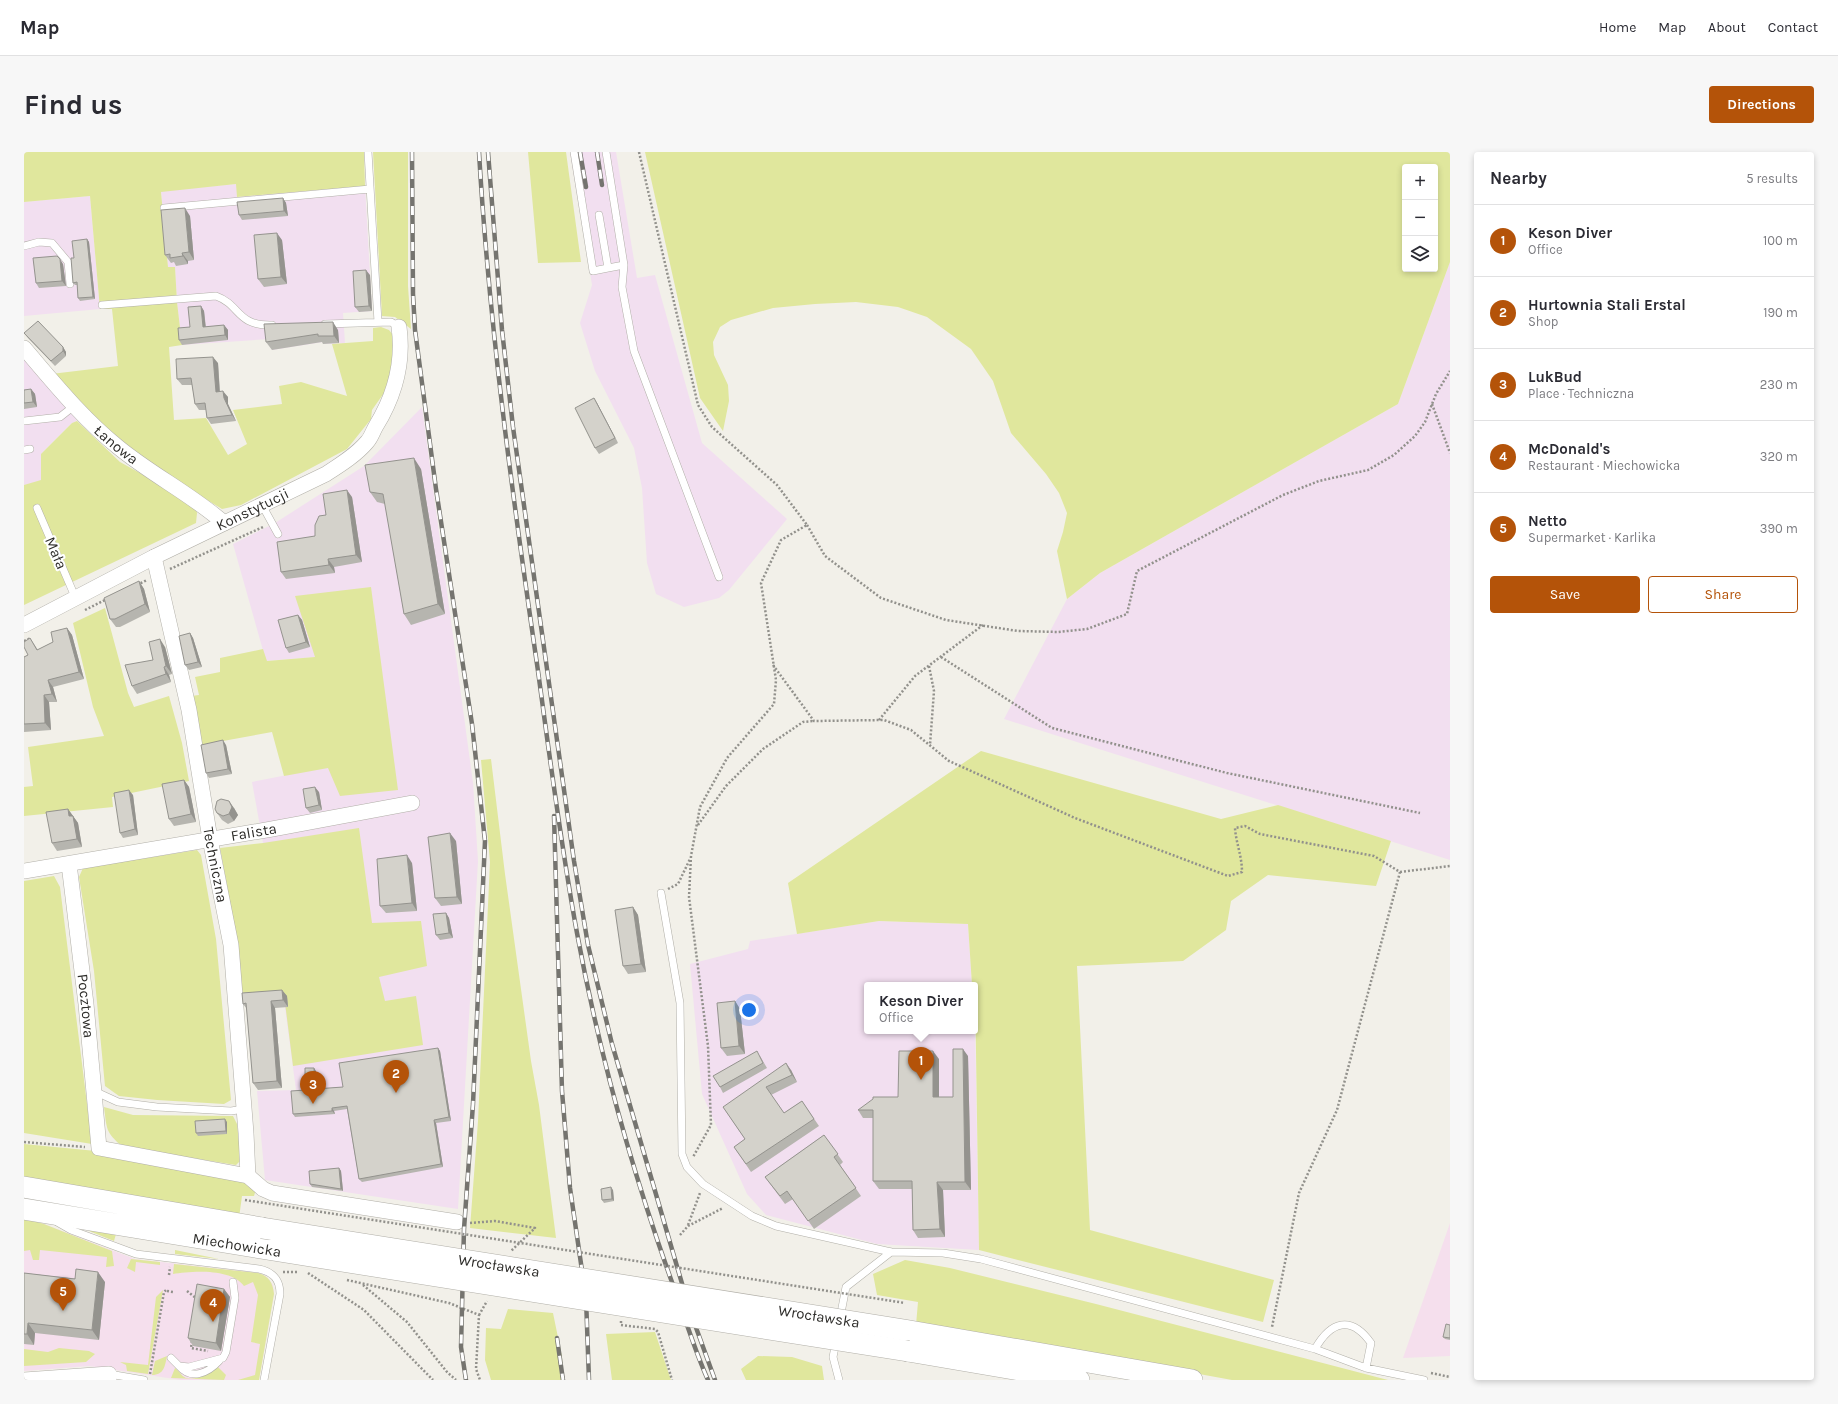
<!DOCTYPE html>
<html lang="en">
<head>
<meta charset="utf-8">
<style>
	:root { --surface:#fff; --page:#f7f7f7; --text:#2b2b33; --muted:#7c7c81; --line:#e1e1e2; --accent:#b45309 }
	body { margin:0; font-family:Karla,sans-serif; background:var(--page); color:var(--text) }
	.controls { position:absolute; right:12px; top:12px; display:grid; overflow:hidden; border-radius:4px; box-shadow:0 2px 6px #0003 }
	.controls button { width:36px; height:36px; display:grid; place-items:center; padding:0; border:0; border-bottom:1px solid var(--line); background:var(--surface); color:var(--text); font:20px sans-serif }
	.you { position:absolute; left:725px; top:858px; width:14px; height:14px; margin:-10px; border:3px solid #fff; border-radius:50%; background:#1a73e8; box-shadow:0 0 0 6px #1a73e833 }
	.badge { display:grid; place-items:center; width:26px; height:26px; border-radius:50%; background:var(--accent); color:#fff; font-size:13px; font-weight:700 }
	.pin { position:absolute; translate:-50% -33px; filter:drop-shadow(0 1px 2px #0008) }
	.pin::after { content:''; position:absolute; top:21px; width:14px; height:12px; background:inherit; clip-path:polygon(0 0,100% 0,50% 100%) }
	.popup { position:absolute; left:840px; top:830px; width:114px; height:52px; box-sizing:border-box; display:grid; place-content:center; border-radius:4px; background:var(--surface); filter:drop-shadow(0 1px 3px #0005); font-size:13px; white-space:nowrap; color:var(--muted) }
	.popup b { font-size:15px; color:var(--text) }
	.popup::after { content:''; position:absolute; left:50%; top:100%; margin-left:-8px; border:8px solid transparent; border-top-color:var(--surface) }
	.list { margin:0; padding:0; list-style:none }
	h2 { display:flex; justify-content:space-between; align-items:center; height:52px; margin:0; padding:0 16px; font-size:17px }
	h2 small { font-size:13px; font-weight:400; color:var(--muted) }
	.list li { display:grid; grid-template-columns:26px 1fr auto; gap:12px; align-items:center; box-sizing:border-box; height:72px; padding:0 16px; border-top:1px solid var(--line) }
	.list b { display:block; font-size:15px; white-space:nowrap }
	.list p { margin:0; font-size:13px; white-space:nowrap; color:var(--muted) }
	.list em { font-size:13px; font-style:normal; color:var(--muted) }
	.actions { display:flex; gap:8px; padding:12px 16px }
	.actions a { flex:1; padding:9px 0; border:1px solid var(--accent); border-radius:4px; text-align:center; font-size:14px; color:var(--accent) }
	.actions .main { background:var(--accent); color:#fff }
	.icon { flex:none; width:22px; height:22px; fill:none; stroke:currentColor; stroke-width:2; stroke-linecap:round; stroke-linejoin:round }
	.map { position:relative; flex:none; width:1426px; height:1228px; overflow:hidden; border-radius:4px }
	header { display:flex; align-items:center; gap:24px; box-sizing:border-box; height:56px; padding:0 20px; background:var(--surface); border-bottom:1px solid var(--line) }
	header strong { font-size:19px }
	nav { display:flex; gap:22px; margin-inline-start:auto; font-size:14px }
	.intro { display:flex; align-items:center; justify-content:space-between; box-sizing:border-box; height:96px; padding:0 24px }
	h1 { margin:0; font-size:28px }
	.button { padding:10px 18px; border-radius:4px; background:var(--accent); color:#fff; font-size:14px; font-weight:700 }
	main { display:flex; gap:24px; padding:0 24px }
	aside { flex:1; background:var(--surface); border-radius:4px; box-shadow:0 2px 6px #0003 }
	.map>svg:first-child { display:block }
</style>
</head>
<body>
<header>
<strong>Map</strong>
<nav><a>Home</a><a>Map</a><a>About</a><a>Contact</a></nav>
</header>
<div class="intro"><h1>Find us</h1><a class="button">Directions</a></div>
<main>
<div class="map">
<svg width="1426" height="1228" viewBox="0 0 1426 1228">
	<rect width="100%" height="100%" fill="#f2f0e9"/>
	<path fill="#f5dfed" d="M0,1066L20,1072L111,1107L234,1121L242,1124L249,1133L250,1142L235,1228H157L65,1214L0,1219Z
		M1426,1071V1204L1379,1206Z"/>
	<path fill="#f2dff0" d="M546,0H592L613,126L631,123L678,291L763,367L705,438L695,446L660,455L632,442L623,411L618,336L610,296L571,219L556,171L568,133Z
		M213,32V45L341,34L348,159L319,161L321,191L299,192V190L248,198L245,187L158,193L153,150L151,115H144L137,39Z
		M66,44L76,157L0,164V50Z
		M1426,110V708L980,567L1043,447L1076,421L1374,252Z
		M0,190L27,222L53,269L48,271L18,301L17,329L0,333Z
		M398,255L449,631L454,709L434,1057L241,1028L233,939L272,938L239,691L228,630L304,615L291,505L242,509L209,392L251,371L340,314Z
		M855,769L944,772L948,833H843V879H951V872L955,1098L853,1092L742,1063L723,1042L678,942L666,812L724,797L726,789Z"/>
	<path fill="#e0e79d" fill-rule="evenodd" d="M0,0H340L341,34L213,45L212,32L137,40L144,115H151L153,150L158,193L145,195L150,268L182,266L204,303L223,292L209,258L258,252L255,234L277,230L323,244L308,192L349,189V176L357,175L365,178L369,183L371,193L366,224L360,241L348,258L347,267L323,297L217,353L198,357L121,310L64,262L27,222L94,214L88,157H76L66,44L0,50Z
		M349,0H384V134L387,177L371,165L358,164Z
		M504,0H542L557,110L514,111Z
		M621,0H1426V110L1374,252L1076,421L1043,447L1033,399L1039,380L1043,361L1035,341L1022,322L987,281L969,229L947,197L903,165L874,155L832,150L791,152L749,156L707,168L696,175L689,190L690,203L704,233L705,249L699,279L676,246ZM1381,15H1411V117H1381Z
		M53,269L96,310L170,351L173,361L172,371L0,453V333L17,328V302L48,271Z
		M347,435L374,638L316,644L304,616L260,624L248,580L177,593L167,544L175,543L171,525L196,520V506L239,497L243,509L291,505L271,444Z
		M81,456L104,541L110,555L145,544L158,591L165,629L88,645L89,655L0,664V635L9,634L4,595L80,584L69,555L49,471Z
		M957,599L1197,667L1254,653L1367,689L1352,734L1244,723L1207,749L1202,778L1159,809L1053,814L1066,1078L1250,1128L1239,1170L955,1098L951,833H948L944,772L855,769L773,782L764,731Z
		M467,607L481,722L507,909L515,953L532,1086L446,1076L454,969L466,710L457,608Z
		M335,676L348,771L397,769L403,814L355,825L361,849L392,844L399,893L269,914L260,843L219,846L210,772L196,696L239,691Z
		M173,698L177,703L192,787L207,948L200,952L133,948L95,944L81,934L70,819L55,725L59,716Z
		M30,724L36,735L68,992L0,981V729Z
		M80,955L109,963L209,964L213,972L217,1008L212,1013L99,995C81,980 83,977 80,955Z
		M0,992L72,999L210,1023L232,1037L230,1044H218L215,1066L0,1026Z
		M0,1066L20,1072L88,1099L90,1114L82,1115L83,1105L16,1098L15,1108H9L6,1098L0,1099Z
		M64,1077L92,1082L90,1089L65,1079Z
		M151,1098L195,1107L151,1102Z
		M107,1107L136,1110V1113L112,1110L111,1120L103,1116Z
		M881,1108L926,1116L1072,1152L1364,1228H1208L1011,1192L892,1173L894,1150L853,1143L849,1122Z
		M150,1112L234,1121C245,1124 249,1131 250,1142L235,1228H214L231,1223L236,1192L227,1190L234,1143L229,1130L220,1134C207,1116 167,1119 149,1122Z
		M139,1138L124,1222L103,1219L102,1213L96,1210L124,1213L132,1145Z
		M484,1157L529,1161L538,1205L539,1228H467L461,1208L462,1176L477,1177Z
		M631,1180L647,1228H588L582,1182Z
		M35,1196L65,1199L71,1202L62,1210L0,1214V1197L24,1200Z
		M143,1204C141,1214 140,1223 128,1223L131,1209Z
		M734,1204L768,1205L798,1214L800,1228H722L717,1217Z
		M194,1215L202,1223L200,1228L147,1226L151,1216C155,1218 157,1224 162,1226C174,1228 186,1222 194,1215Z"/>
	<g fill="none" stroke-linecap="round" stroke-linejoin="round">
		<g stroke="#b1afa8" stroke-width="8">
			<path id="service" d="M344,0L354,170
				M550,0L569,119L584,116
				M140,56L346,37
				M575,63L584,116L600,113L582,0
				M0,94L15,90L28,91L44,110L46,132
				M600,113L598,135L610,199L695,425
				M78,153L192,144C217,153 212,174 248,173
				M301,172L367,170L375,175
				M0,269L36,265L50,254
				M0,298L6,297
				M238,353L254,382
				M13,356L52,447
				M637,741L656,851L658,1002L663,1015L679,1032L728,1064L752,1074L867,1100L919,1101L957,1107L1291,1197L1342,1216L1400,1228
				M70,939L94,950L133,955L207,959L220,957
				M33,1070L47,1078L112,1102L235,1117C249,1120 256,1127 256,1142L240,1228
				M816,1166L822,1135L867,1100
				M812,1190L809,1205L815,1228
				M1291,1197C1307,1169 1327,1163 1347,1191L1342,1216
				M147,1206L155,1214L165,1215L199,1206L202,1200L211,1146L209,1130
				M155,1214C167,1228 183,1222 195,1209
				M85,1222L120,1228"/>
		</g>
		<g stroke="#b1afa8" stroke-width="16">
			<g id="minor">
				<path id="s1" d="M0,196C30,231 58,266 94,295C128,323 167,342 200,371"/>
				<path id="s2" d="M130,405L165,558L186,687L207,793L222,981L224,1024"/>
				<path id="s3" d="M0,473L130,405L302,322C316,313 332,303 343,290C347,286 349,279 352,274C371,243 380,211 375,175"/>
				<path id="s4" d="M45,712L62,852L75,996L224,1024L239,1037L248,1041L433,1070"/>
				<path id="s5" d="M0,719L248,677L388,651"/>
				<path d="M0,1228L85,1222V1228"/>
			</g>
		</g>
		<g stroke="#b1afa8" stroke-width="22">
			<path id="secondary" d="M0,1035L238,1076
				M0,1057L249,1098
				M880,1178L1168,1228
				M884,1199L1055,1228"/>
		</g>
		<path stroke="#92918c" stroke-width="2.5" stroke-dasharray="2 2" stroke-linecap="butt" d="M615,0L674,253L688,275L753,333L783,373L757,388L737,431L752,528L750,552L703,606L676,655L667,704L665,745L684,894L687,973L669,1005
			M1408,252L1426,301
			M783,373L801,404L857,446L922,468L994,479L1034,480L1063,477L1103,462L1113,419L1259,343L1295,329L1344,318L1370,303L1391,284L1401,270L1412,242L1426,219
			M146,417L239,375
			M113,433L123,428
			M61,458L83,447
			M0,489L7,486
			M917,505L1028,576L1203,621L1396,661
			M749,513L790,569L860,568L887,578L925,609L1051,666L1204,724L1218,720C1218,704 1212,691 1211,676L1221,674L1236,682L1350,704L1376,720L1313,958L1275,1041L1248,1175
			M905,514L910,539L906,593
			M855,568L891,524L959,473
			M674,673L702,634L739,597L779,570L789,569
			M1376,720L1426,714
			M644,737L654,732L666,707
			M0,990L61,995
			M446,1071L471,1069L511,1076L487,1099
			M664,1073L676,1041
			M656,1083L664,1074L699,1056
			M259,1120H274
			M284,1121L340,1158L409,1228
			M145,1123L146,1115
			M323,1128L425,1151L455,1163L452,1217L456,1228
			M339,1133L383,1170L423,1220L432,1228
			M143,1139L149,1140
			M163,1139L172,1146
			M455,1163L463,1149
			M597,1169V1173L631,1177L634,1180L648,1228
			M168,1189L167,1196L184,1199
			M1407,1221L1426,1225
			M126,1222L140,1140L143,1137"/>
		<use href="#service" stroke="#fff" stroke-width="7"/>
		<use href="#minor" stroke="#fff" stroke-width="15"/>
		<use href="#secondary" stroke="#fff" stroke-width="21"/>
		<g stroke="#75746f" stroke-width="4.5">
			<path id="rail" d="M388,0L389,142L391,178L412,337L448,572L461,689L449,952L440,1077L437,1195L442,1228
				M455,0C465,174 489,347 514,519C526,607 537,694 553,781C575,901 608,1019 649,1133C661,1165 670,1197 684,1228
				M464,0L478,178L489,275L550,709L564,793L588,892L629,1032L666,1159L691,1228
				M556,0L562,35
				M573,0L578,33
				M530,664L538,939L546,1036L562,1146L565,1228
				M533,1186L539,1228"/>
		</g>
		<use href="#rail" stroke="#fff" stroke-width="3" stroke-dasharray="9" stroke-linecap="butt"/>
		<g stroke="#b1afa8" stroke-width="22" stroke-linecap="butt">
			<g id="secondary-bridge">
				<path id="s6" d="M238,1076L880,1178"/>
				<path d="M249,1098L884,1199"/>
			</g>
		</g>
		<path stroke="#92918c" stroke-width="2.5" stroke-dasharray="2 2" stroke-linecap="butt" d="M221,1048L881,1151"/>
		<use href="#secondary-bridge" stroke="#fff" stroke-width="21"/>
	</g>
	<path fill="#b6b5af" d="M259,46L262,51L264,64L218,68L215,63Z
		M166,64L170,108L164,109V112L152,114L150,110L147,111L141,103Z
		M63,87L65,90L71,147L56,149L54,146L53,133H51L49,131L50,106Z
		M258,88L263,132L240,135L234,127Z
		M39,112L42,134L15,136L12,131Z
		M346,123L348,159L335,160L331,155Z
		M177,154L180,159L182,175L200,173L204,178V188L158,193L155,188L166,175Z
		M314,178L315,191L299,192L298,190L248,198L242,190Z
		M0,181L39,195L42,200V204L31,214L4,186Z
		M194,211L196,239L204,245V252L212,269L187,272L183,266L182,258H175L171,252L168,233H158L153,227Z
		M7,237L11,242L13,255L0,257V238Z
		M570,246L573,251L594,291L575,302L571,296Z
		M397,317L421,462L387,473L380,462L361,352L353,350L346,340Z
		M328,345L338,410L310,415L311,421L262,427L257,420L291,384L302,363Z
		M115,429L120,437L126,460L96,475H92L86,467Z
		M274,463L278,468L286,495L265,501L262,496Z
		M43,476L48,483L60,527L29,535L33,550H25L27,578L0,580V505L4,503L6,486L14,498L29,490Z
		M166,481L169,486L178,515L165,518L161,513Z
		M141,495L148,522L145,523L147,530L113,542L108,534L129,508Z
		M202,593L208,622L185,626L182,621Z
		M160,628L165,635L172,670L150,674L145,667Z
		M295,640L298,658L286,661L282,656Z
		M109,643L114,683L99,686L96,681Z
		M210,656L214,663L210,669L204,672L198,668L193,661Z
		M44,657L54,671L58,695L33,699L28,691Z
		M432,689L438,752L417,754L411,746Z
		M388,711L393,759L362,761L356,754Z
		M609,755L614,763L622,820L604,822L599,814Z
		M422,761L425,766L429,786L416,788L412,783Z
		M258,838L263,844L264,855L251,856L258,936L234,938L229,931L223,857L219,852Z
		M711,849L716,857L721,902L703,904L697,896Z
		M414,896L416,899L427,969L412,971L419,1015L338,1030L335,1027L323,957L310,959L311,962L271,965L269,962L292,919L293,937L319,935Z
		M736,904L743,916L699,941L696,935Z
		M944,904L947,1038H919L921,1085L894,1086L889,1078L888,1037H855L849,1029V966H839L834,958L874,945L915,907V945H929Z
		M767,918L773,930L747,943L760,961L778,949L795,974L727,1020L710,995L721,987L699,955Z
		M203,970V982L174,984L172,981Z
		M800,983L819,1010L816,1013L837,1044L790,1077L769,1047L761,1052L741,1025Z
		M315,1016L317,1019L319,1039L288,1035L286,1032Z
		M589,1038L590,1049L580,1051L578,1048Z
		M0,1121L81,1130L75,1188L11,1181L10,1193L0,1192Z
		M200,1137L206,1145L197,1199L169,1194L164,1186Z
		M1426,1173V1188L1421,1187L1419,1185Z"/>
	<path fill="#94938e" d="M259,46L262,51L264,64L260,59Z
		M161,56L166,64L170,108L165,100Z
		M253,81L258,88L263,132L257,125Z
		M63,87L65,90L71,147L69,145Z
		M158,101L164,109V112L159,104Z
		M36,107L39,112L42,134L38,129Z
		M342,118L346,123L348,159L345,154Z
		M177,154L180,159L182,180L179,175Z
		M309,170L314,178L315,191L310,184Z
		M200,173L204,178V188L201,183Z
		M39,195L42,200V204L39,199Z
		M189,205L194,211L196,246L192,240Z
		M7,237L11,242L13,255L9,250Z
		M199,239L204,245V252L212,269L208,263L200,246Z
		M570,246L573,251L594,291L591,286Z
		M390,306L397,317L421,462L414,452Z
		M323,338L328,345L338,410L332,403Z
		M304,407L310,415L311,421L305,413Z
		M115,429L120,437L126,460L121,452Z
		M274,463L278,468L286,495L282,490Z
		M43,476L48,483L60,527L55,520Z
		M166,481L169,486L178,515L174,510Z
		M136,487L141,495L148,522L142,514Z
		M140,515L145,523L147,530L142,522Z
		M24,528L29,535L33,550L28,542Z
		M20,543L25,550L27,578L21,571Z
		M199,588L202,593L208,622L204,617Z
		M160,628L165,635L172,670L167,662Z
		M291,635L295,640L298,658L295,653Z
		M105,638L109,643L114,683L111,677Z
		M205,649L210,656L214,663L210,669L205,662Z
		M44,657L54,671L58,695L53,687L45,664Z
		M426,681L432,689L438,752L433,745Z
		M383,703L388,711L393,759L388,751Z
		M609,755L614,763L622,820L617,812Z
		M422,761L425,766L429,786L425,781Z
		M258,838L263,844L264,855L259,848Z
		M247,849L251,856L258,936L253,929Z
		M711,849L716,857L721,902L715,894Z
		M414,896L416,899L427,969L425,965Z
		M939,897L944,904L947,1038L941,1030Z
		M909,899L915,907V953L909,945Z
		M762,911L767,918L773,930L768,923Z
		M290,916L292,919L293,940L291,937Z
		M308,956L310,959L311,962L308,959Z
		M201,967L203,970V982L202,979Z
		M410,968L412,971L419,1015L417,1012Z
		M315,1016L317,1019L319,1039L317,1037Z
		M913,1030L919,1038L921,1085L916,1077Z
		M587,1035L589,1038L590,1049L588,1047Z
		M74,1120L81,1130L75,1188L68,1178Z
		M200,1137L206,1145L197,1199L192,1191Z
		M4,1171L11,1181L10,1193L3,1182Z"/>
	<path fill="#d4d2cb" stroke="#94938e" d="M259,46L260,59L215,63L213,50Z
		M161,56L165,100L158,101L159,104L146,106V102L141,103L137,58Z
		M253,81L257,125L234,127L230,83Z
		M63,87L69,145L54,146L53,130L49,131L47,106H50L48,89Z
		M33,104L36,107L38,129L12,131L9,106Z
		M342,118L345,154L331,155L329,119Z
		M177,154L179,175L200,173L201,183L155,188L154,176L166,175L164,155Z
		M14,169L39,195V199L27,209L0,181Z
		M309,170L310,184H294V182L242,190L240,172Z
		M189,205L192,240L199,239L200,246L208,263L183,266L181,251L171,252L167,226L153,227L152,207Z
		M7,237L9,250L0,251V238Z
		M570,246L591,286L571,296L551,256Z
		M390,306L414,452L380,462L359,342L346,340L341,313Z
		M323,338L332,403L304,407L305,413L257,420L253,390L291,384V373L295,364L302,363L299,342Z
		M115,429L121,452L91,467H86L80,446Z
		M274,463L282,490L262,496L254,468Z
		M43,476L55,520L24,528L28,542L20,543L21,571L0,572V505L4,503L0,495V490L6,486L13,498L29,490L27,480Z
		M166,481L174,510L161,513L155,484Z
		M136,487L142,514L140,515L142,522L108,534L101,513L129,508L125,490Z
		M199,588L204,617L182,621L177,593Z
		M160,628L167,662L145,667L138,632Z
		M291,635L295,653L282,656L279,637Z
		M105,638L111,677L96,681L90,641Z
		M197,647L205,649L208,655L205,662L199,664L193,661L191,657L193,649Z
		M44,657L45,664H49L53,687L28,691L22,660Z
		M426,681L433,745L411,746L404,685Z
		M383,703L388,751L356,754L353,707Z
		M609,755L617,812L599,814L591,758Z
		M422,761L425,781L412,783L409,762Z
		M258,838L259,848L247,849L253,929L229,931L222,851L219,852L218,841Z
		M711,849L715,894L697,896L693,851Z
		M414,896L425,965L410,968L417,1012L335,1027L323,954L308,956V959L269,962L267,939L281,938V916H290L291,937L319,935L315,911Z
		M929,897H939L941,1030H913L916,1077L889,1078L888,1029H849V958H834L849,947V945H874L875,899H909V945H929Z
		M733,899L739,911L696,935L689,924Z
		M762,911L768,923L742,935L760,961L778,949L790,967L722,1012L710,995L721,987L699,955Z
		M201,967L202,979L172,981L171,969Z
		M800,983L814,1002L810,1005L832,1036L784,1069L763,1039L756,1044L741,1025Z
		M315,1016L317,1037L286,1032L285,1019Z
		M587,1035L588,1047L578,1048L577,1037Z
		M52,1117L74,1120L68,1178L4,1171L3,1182H0V1121L51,1127Z
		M173,1132L200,1137L192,1191L164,1186Z
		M1422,1172L1426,1173V1186L1419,1185Z"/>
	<g text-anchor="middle" stroke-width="4" stroke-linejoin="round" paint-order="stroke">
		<g font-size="15" fill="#2e2d2a" stroke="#fff">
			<text dy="5" stroke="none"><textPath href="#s1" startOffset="134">Łanowa</textPath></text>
			<text dy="5" stroke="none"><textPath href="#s3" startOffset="256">Konstytucji</textPath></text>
			<text transform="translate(32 401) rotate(67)" y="5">Mała</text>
			<text dy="5" stroke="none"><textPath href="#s5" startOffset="233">Falista</textPath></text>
			<text dy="5" stroke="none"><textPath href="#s2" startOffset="314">Techniczna</textPath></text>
			<text dy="5" stroke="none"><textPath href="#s4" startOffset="143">Pocztowa</textPath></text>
			<text transform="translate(213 1093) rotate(9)" y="5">Miechowicka</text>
			<text dy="5" stroke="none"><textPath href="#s6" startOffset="240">Wrocławska</textPath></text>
			<text dy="5" stroke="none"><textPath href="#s6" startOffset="564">Wrocławska</textPath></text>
		</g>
	</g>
</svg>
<div class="controls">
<button>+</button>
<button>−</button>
<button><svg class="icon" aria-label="layers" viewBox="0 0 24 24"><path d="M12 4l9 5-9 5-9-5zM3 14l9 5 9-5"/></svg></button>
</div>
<div class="you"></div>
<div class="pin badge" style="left:897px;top:928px">1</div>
<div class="popup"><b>Keson Diver</b>Office</div>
<div class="pin badge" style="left:372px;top:941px">2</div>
<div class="pin badge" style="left:289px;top:952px">3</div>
<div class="pin badge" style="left:189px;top:1170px">4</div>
<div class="pin badge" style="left:39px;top:1159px">5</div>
</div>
<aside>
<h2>Nearby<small>5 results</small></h2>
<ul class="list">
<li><span class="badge">1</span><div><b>Keson Diver</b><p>Office</p></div><em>100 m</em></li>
<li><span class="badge">2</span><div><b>Hurtownia Stali Erstal</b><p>Shop</p></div><em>190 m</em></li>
<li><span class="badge">3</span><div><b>LukBud</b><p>Place · Techniczna</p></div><em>230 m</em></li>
<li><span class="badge">4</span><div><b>McDonald's</b><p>Restaurant · Miechowicka</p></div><em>320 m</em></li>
<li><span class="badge">5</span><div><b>Netto</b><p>Supermarket · Karlika</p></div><em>390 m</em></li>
</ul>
<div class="actions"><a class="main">Save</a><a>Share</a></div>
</aside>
</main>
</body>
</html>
